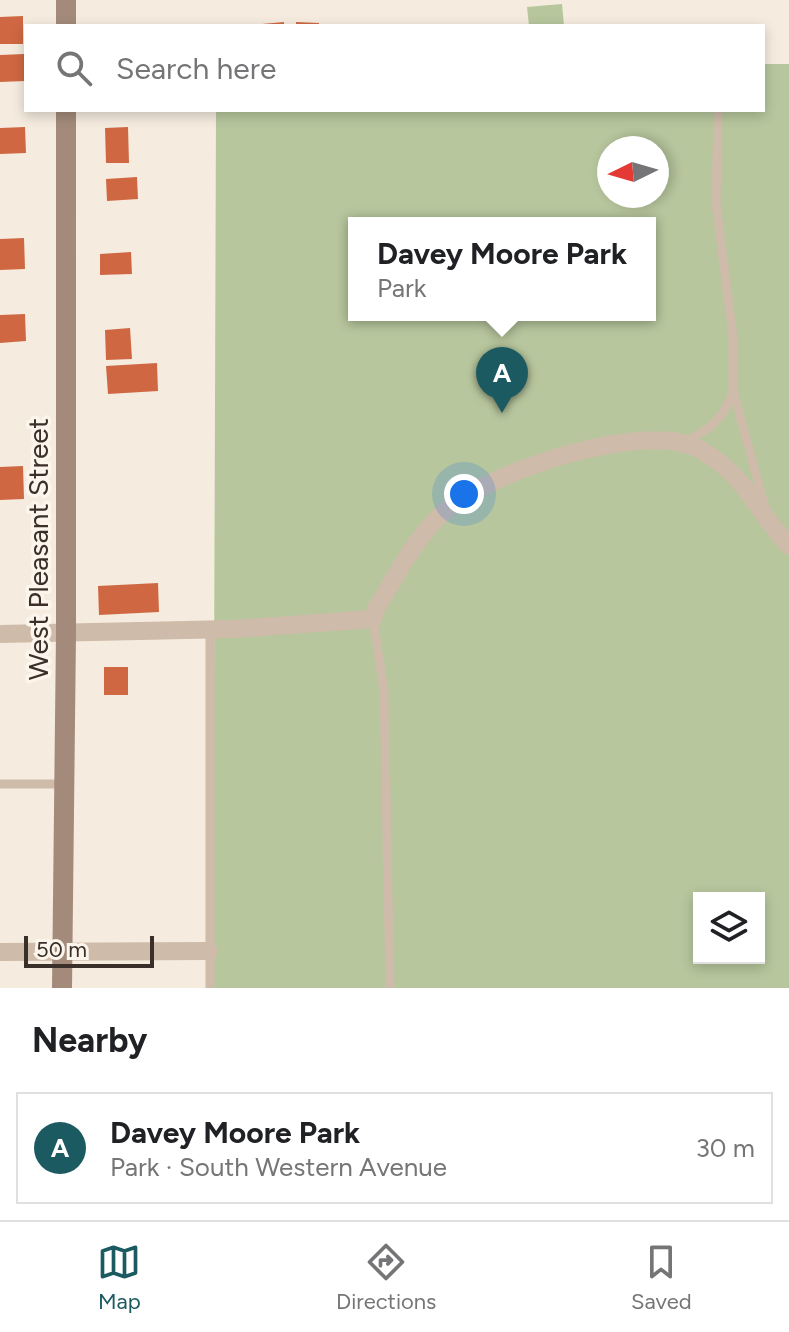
<!DOCTYPE html>
<html lang="en">
<head>
<meta charset="utf-8">
<style>
	:root { --surface:#fff; --page:#f2f2f2; --text:#202124; --muted:#757577; --line:#e0e0e0; --accent:#1b5a61 }
	body { margin:0; font-family:Figtree,sans-serif; background:var(--page); color:var(--text) }
	.controls { position:absolute; right:24px; bottom:24px; display:grid; overflow:hidden; border-radius:0px; box-shadow:0 4px 12px #0003 }
	.controls button { width:72px; height:72px; display:grid; place-items:center; padding:0; border:0; border-bottom:2px solid var(--line); background:var(--surface); color:var(--text); font:40px sans-serif }
	.compass { position:absolute; left:597px; top:136px; width:72px; height:72px; border-radius:50%; background:var(--surface); box-shadow:0 4px 12px #0003; rotate:265deg }
	.scale { position:absolute; left:24px; bottom:20px; width:130px; box-sizing:border-box; padding-left:8px; border:4px solid #3b2f29; border-top:0; font-size:22px; line-height:28px; white-space:nowrap; color:#3b2f29; -webkit-text-stroke:6px #fcf5ec; paint-order:stroke }
	.you { position:absolute; left:464px; top:494px; width:28px; height:28px; margin:-20px; border:6px solid #fff; border-radius:50%; background:#1a73e8; box-shadow:0 0 0 12px #1a73e833 }
	.badge { display:grid; place-items:center; width:52px; height:52px; border-radius:50%; background:var(--accent); color:#fff; font-size:26px; font-weight:700 }
	.pin { position:absolute; translate:-50% -66px; filter:drop-shadow(0 2px 4px #0008) }
	.pin::after { content:''; position:absolute; top:42px; width:28px; height:24px; background:inherit; clip-path:polygon(0 0,100% 0,50% 100%) }
	.popup { position:absolute; left:348px; top:217px; width:308px; height:104px; box-sizing:border-box; display:grid; place-content:center; border-radius:0px; background:var(--surface); filter:drop-shadow(0 2px 6px #0005); font-size:26px; white-space:nowrap; color:var(--muted) }
	.popup b { font-size:30px; color:var(--text) }
	.popup::after { content:''; position:absolute; left:50%; top:100%; margin-left:-16px; border:16px solid transparent; border-top-color:var(--surface) }
	.list { margin:0; padding:0; list-style:none }
	h2 { display:flex; justify-content:space-between; align-items:center; height:104px; margin:0; padding:0 32px; font-size:34px }
	h2 small { font-size:26px; font-weight:400; color:var(--muted) }
	.list li { display:grid; grid-template-columns:52px 1fr auto; gap:24px; align-items:center; box-sizing:border-box; height:112px; margin:0 16px 16px; padding:0 16px; border:2px solid var(--line); border-radius:0px }
	.list b { display:block; font-size:30px; white-space:nowrap }
	.list p { margin:0; font-size:26px; white-space:nowrap; color:var(--muted) }
	.list em { font-size:26px; font-style:normal; color:var(--muted) }
	.icon { flex:none; width:44px; height:44px; fill:none; stroke:currentColor; stroke-width:2; stroke-linecap:round; stroke-linejoin:round }
	.map { position:relative; flex:none; width:789px; height:988px; overflow:hidden }
	.search { position:absolute; background:var(--surface); box-shadow:0 4px 12px #0003; left:24px; right:24px; top:24px; height:88px; display:flex; align-items:center; gap:20px; box-sizing:border-box; padding:0 28px; border-radius:0px; color:var(--muted); font-size:30px }
	.sheet { height:232px; background:var(--surface) }
	nav { display:flex; justify-content:space-around; align-items:center; box-sizing:border-box; height:112px; border-top:2px solid var(--line); background:var(--surface); font-size:22px; color:var(--muted) }
	nav a { display:grid; justify-items:center; gap:4px }
	nav .on { color:var(--accent) }
	.map>svg:first-child { display:block }
</style>
</head>
<body>
<div class="map">
<svg width="789" height="988" viewBox="0 0 789 988">
	<rect width="100%" height="100%" fill="#f5ebdf"/>
	<path fill="#b7c69d" fill-rule="evenodd" d="M562,4L564,26H529L527,7Z
		M763,64H789V988H213L216,110H763ZM609,148H657V196H609ZM354,223H650V315H354ZM699,898H759V958H699Z"/>
	<path fill="#cf6842" d="M23,16V44H0V17Z
		M284,22V26H262V24Z
		M296,22L319,23V26H296Z
		M24,54L25,81L0,82V55Z
		M25,127L26,153L0,154V128Z
		M128,127L129,163H106L105,128Z
		M137,177L138,199L107,201L106,179Z
		M24,238L25,269L0,270V239Z
		M131,252L132,274L100,275V254Z
		M25,314L26,341L0,343V315Z
		M130,328L132,359L106,360L105,330Z
		M157,363L158,391L108,394L106,366Z
		M23,466L24,499L0,500V467Z
		M158,583L159,612L99,615L98,586Z
		M104,667H128V695H104Z"/>
	<g fill="none" stroke-linecap="round" stroke-linejoin="round">
		<path stroke="#cebba9" stroke-width="9" d="M718,110L716,203L733,337V390L764,504
			M683,442C706,433 725,418 732,393
			M373,619L384,690L390,988
			M0,784H64
			M210,988V630"/>
		<path stroke="#cebba9" stroke-width="18" d="M0,634L232,629L373,619L376,609C397,574 418,532 451,506C497,470 645,420 699,449C744,473 757,511 789,546
			M0,952L209,951"/>
		<path stroke="#a38a7a" stroke-width="20" d="M66,26V0
			M62,988L66,633V110"/>
	</g>
	<g text-anchor="middle" stroke-width="7" stroke-linejoin="round" paint-order="stroke">
		<g font-size="28" fill="#3b2f29" stroke="#fcf5ec">
			<text transform="translate(38 549) rotate(-90)" y="10">West Pleasant Street</text>
		</g>
	</g>
</svg>
<div class="controls">
<button><svg class="icon" aria-label="layers" viewBox="0 0 24 24"><path d="M12 4l9 5-9 5-9-5zM3 14l9 5 9-5"/></svg></button>
</div>
<svg class="compass" viewBox="-18 -18 36 36"><path d="M0-13l5 13h-10z" fill="#e53935"/><path d="M0 13l5-13h-10z" fill="#757577"/></svg>
<div class="scale">50 m</div>
<div class="you"></div>
<div class="pin badge" style="left:502px;top:413px">A</div>
<div class="popup"><b>Davey Moore Park</b>Park</div>
<div class="search"><svg class="icon" aria-label="search" viewBox="0 0 24 24"><circle cx="10" cy="10" r="6"/><path d="M15 15l6 6"/></svg>Search here</div>
</div>
<section class="sheet">
<h2>Nearby<small></small></h2>
<ul class="list">
<li><span class="badge">A</span><div><b>Davey Moore Park</b><p>Park · South Western Avenue</p></div><em>30 m</em></li>
</ul>
</section>
<nav>
<a class="on"><svg class="icon" aria-label="map" viewBox="0 0 24 24"><path d="M3 6l6-2 6 2 6-2v14l-6 2-6-2-6 2zM9 4v14M15 6v14"/></svg>Map</a>
<a><svg class="icon" aria-label="directions" viewBox="0 0 24 24"><path d="M12 3l9 9-9 9-9-9zM9 14v-3h6M13 9l2 2-2 2"/></svg>Directions</a>
<a><svg class="icon" aria-label="saved" viewBox="0 0 24 24"><path d="M7 4h10v16l-5-4-5 4z"/></svg>Saved</a>
</nav>
</body>
</html>
